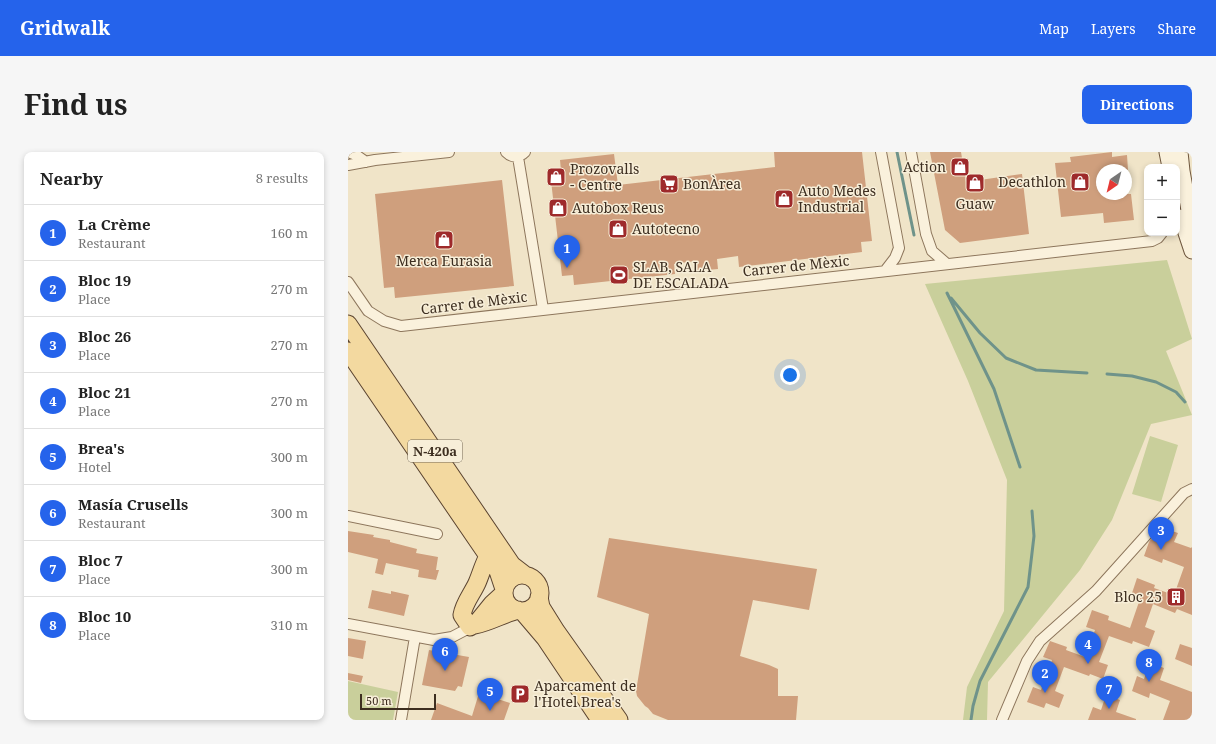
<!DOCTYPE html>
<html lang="en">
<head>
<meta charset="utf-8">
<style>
	:root { --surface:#fff; --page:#f6f6f6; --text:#222; --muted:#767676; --line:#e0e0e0; --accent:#2563eb }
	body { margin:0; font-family:"Noto Serif",serif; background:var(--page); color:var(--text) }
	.controls { position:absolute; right:12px; top:12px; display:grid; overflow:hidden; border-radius:8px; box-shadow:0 2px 6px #0003 }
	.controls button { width:36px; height:36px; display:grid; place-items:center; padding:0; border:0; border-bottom:1px solid var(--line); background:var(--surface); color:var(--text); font:20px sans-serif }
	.compass { position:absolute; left:748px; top:12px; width:36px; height:36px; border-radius:50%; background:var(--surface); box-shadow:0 2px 6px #0003; rotate:215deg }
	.scale { position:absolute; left:12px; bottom:10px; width:76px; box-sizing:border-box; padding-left:4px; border:2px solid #3d2e20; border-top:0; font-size:11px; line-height:14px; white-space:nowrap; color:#3d2e20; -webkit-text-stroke:3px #f7eed8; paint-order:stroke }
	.you { position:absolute; left:442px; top:223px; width:14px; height:14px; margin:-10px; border:3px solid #fff; border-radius:50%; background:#1a73e8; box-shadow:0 0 0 6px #1a73e833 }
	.badge { display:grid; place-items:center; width:26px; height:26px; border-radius:50%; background:var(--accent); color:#fff; font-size:13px; font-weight:700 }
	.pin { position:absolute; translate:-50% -33px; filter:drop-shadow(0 1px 2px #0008) }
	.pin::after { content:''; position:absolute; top:21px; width:14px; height:12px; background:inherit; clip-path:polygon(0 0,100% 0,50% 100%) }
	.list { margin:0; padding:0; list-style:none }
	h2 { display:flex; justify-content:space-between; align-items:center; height:52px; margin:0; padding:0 16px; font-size:17px }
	h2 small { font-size:13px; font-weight:400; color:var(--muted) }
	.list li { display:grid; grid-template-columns:26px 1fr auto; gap:12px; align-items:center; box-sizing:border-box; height:56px; padding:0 16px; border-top:1px solid var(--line) }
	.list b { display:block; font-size:15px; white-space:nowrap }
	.list p { margin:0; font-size:13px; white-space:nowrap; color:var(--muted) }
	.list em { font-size:13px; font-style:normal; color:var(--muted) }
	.map { position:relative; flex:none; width:844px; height:568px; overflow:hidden; border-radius:8px }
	header { display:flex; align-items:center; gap:24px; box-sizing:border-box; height:56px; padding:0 20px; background:var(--accent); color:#fff }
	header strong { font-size:19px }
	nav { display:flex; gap:22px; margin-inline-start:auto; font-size:14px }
	.intro { display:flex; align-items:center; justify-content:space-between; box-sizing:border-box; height:96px; padding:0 24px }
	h1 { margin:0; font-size:28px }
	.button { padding:10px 18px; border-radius:8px; background:var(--accent); color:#fff; font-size:14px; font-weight:700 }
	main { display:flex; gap:24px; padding:0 24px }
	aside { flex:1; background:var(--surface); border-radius:8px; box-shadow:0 2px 6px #0003 }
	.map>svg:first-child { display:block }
</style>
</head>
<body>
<header>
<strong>Gridwalk</strong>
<nav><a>Map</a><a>Layers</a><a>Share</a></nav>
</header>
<div class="intro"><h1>Find us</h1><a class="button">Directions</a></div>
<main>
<aside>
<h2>Nearby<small>8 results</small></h2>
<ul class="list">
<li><span class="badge">1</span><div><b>La Crème</b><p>Restaurant</p></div><em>160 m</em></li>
<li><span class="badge">2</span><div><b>Bloc 19</b><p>Place</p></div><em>270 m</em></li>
<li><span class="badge">3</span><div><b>Bloc 26</b><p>Place</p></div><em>270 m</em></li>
<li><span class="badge">4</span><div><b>Bloc 21</b><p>Place</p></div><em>270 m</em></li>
<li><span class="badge">5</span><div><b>Brea's</b><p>Hotel</p></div><em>300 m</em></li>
<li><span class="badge">6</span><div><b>Masía Crusells</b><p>Restaurant</p></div><em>300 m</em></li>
<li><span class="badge">7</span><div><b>Bloc 7</b><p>Place</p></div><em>300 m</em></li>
<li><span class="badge">8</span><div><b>Bloc 10</b><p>Place</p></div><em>310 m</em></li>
</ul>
</aside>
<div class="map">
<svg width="844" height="568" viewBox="0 0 844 568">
	<rect width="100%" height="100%" fill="#f0e4c8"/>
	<path fill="#c9cf9b" d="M819,108L844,187L818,199L844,263L803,272L764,368L732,418L640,530L639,568H615L619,535L656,459L659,328L620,229L577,132Z
		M802,284L830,293L813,350L784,342Z
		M0,529L50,540L45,568H0Z"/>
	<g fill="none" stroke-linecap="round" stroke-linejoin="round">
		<path stroke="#6f938a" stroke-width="3" d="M549,0L566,83
			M599,141L646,237L672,315
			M603,146L632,181L658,206L688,218L739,221
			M759,222L784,224L808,230L828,240L837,250
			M623,568L625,554L632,529L680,435L686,384L684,359"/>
	</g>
	<path fill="#cf9f7d" d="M426,0H514L524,89L513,90L514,100L391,115L390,104L369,107L370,117L348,119L347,109L326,112L327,122L226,133L225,123L214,124L202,20L213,19L212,8L266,2L270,33L427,15Z
		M582,0H613L618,30L674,22L681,82L612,91L597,78Z
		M764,0V5L779,3L780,18H754V42H783L786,68L756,71L755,61L713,65L707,11L723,10L722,5Z
		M154,28L166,134L47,146L46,135L36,136L27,42Z
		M815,376L830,381L826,390L843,396L844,395V463L829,457L827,461L805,452L797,475L807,479L801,495L785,489L784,492L761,484L751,510L760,513L755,527L742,522L741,524L716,515L707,539L716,543L711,556L698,551L696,556L679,550L685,535L693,538L704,508L695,505L702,489L719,495L718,498L737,505L747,478L738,475L744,458L761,464L760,468L782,476L793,444L784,441L789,426L807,433L806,436L826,443L836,415L815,407L814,411L796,404L801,390L803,387L810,390Z
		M0,379L26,383L25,385L42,388V390L69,397L68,401L90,405L88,418H91L88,428L70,425L71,418L38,411L35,423L27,421L30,407L0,400Z
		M261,386L469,417L461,458L405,448L392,504L421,513L430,517V544H450L448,568H320L305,562L300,556L297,554L289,544L288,539L301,462L249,445Z
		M24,438L43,442V439L61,443L56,464L20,456Z
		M0,486L18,489L15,507L0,504Z
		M832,492L844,496V514L827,507Z
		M81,498L121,505L114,535L110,534L107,539L74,533Z
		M802,511L816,516L812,528L844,540V568H815L822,549L802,541L801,546L784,539L789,524L796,527Z
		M0,521L15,524L13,531L0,528Z
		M131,541L162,551L156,568H83L89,551L124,564Z
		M758,543L772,548L768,560L788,567V568H740L745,555L753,558Z"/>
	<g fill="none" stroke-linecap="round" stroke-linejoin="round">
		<g stroke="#8d765c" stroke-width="12">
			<path id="street" d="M0,0L8,3L18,10
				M158,0C164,6 171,6 177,0
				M533,0L551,96L547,106L537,119
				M563,0L578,82L584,99L599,112
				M170,5L195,157
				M0,13L27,8L101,0
				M0,130L20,159L36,169L53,174L804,89L810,86L814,81
				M0,364L89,382
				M0,472L86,488L104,485L127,473
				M53,568L67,485
				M654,568L679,509L692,489L748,439L836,341L844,337"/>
		</g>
		<g stroke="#6f573f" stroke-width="17">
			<path id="secondary" d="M819,0L822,15
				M832,0L834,19L844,75
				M834,65L838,81L844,99"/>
		</g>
		<g stroke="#5b4430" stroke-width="19">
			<path id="primary" d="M0,172L164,413L177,423
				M0,199L140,404L150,419L156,437
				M156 441a18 18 0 1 1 36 0a18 18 0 1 1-36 0Z
				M191,445L193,455L208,479L271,568
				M174,459L197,486L252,568
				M127,473C142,470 155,462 170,458
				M127,473L144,452L156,441
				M122,475L114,463C116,451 124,442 129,431C133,422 135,413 140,404"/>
		</g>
		<use href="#street" stroke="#faf1dc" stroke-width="10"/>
		<use href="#secondary" stroke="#faf1dc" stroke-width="15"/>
		<use href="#primary" stroke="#f3d9a0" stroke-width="17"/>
	</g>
	<defs>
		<g id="shop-square" transform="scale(1)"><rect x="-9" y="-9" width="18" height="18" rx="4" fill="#9e2a2b" stroke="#f7eed8"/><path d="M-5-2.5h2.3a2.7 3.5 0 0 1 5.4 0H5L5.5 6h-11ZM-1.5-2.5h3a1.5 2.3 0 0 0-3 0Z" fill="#fff"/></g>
		<g id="supermarket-square" transform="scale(1)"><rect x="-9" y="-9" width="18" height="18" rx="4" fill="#9e2a2b" stroke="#f7eed8"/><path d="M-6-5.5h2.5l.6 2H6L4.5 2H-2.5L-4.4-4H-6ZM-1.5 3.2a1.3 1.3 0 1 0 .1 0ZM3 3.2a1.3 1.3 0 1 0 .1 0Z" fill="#fff"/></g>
		<g id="stadium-square" transform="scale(1)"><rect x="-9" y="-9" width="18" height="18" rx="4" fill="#9e2a2b" stroke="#f7eed8"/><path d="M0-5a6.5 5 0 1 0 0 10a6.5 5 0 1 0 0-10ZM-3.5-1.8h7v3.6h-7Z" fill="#fff"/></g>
		<g id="building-square" transform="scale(1)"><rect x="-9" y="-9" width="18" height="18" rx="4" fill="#9e2a2b" stroke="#f7eed8"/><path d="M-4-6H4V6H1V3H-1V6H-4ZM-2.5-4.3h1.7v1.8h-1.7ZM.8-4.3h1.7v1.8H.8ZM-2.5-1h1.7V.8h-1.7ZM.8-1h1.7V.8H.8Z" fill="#fff"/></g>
		<g id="parking-square" transform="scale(1)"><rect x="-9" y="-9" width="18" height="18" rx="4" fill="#9e2a2b" stroke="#f7eed8"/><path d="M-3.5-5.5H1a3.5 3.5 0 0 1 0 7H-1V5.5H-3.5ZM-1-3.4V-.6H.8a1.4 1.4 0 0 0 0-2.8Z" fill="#fff"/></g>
	</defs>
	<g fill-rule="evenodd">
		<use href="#shop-square" x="612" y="15"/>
		<use href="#shop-square" x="208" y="25"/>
		<use href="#shop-square" x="732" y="30"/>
		<use href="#shop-square" x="627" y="31"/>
		<use href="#supermarket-square" x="321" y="32"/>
		<use href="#shop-square" x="436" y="47"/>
		<use href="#shop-square" x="210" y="56"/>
		<use href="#shop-square" x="270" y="77"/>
		<use href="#shop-square" x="96" y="88"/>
		<use href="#stadium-square" x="271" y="123"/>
		<use href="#building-square" x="828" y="445"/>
		<use href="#parking-square" x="172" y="542"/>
	</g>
	<g text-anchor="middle" stroke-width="3" stroke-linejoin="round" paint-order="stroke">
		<rect fill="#f7eed8" stroke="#756857" stroke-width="1" x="60" y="288" width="54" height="22" rx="3"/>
		<g font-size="13" font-weight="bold" fill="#3d2e20">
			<text x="87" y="304">N-420a</text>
		</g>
		<g font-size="14" fill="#3d2e20" stroke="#f7eed8" text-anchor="start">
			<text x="598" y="20" text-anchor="end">Action</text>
			<text x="222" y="22">Prozovalls<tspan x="222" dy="16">- Centre</tspan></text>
			<text x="718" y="35" text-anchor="end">Decathlon</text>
			<text x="335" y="37">BonÀrea</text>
			<text x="450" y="44">Auto Medes<tspan x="450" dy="16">Industrial</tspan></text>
			<text x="627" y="57" text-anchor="middle">Guaw</text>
			<text x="224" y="61">Autobox Reus</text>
			<text x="284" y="82">Autotecno</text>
			<text x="96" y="114" text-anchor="middle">Merca Eurasia</text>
			<text x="285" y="120">SLAB, SALA<tspan x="285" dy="16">DE ESCALADA</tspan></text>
			<text x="814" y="450" text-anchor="end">Bloc 25</text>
			<text x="186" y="539">Aparcament de<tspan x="186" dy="16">l'Hotel Brea's</tspan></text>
		</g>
		<g font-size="14" fill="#3d2e20" stroke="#f7eed8">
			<text transform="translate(448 114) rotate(-6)" y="5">Carrer de Mèxic</text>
			<text transform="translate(126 151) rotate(-7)" y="5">Carrer de Mèxic</text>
		</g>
	</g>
</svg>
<div class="controls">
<button>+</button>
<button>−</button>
</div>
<svg class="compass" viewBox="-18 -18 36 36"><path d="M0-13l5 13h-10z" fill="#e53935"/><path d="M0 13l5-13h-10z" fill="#767676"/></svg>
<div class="scale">50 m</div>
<div class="you"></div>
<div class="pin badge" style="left:219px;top:116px">1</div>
<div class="pin badge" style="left:697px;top:541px">2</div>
<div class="pin badge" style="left:813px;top:398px">3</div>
<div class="pin badge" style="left:740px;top:512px">4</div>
<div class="pin badge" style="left:142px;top:559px">5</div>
<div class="pin badge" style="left:97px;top:519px">6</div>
<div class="pin badge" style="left:761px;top:557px">7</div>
<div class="pin badge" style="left:801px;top:530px">8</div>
</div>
</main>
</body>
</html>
